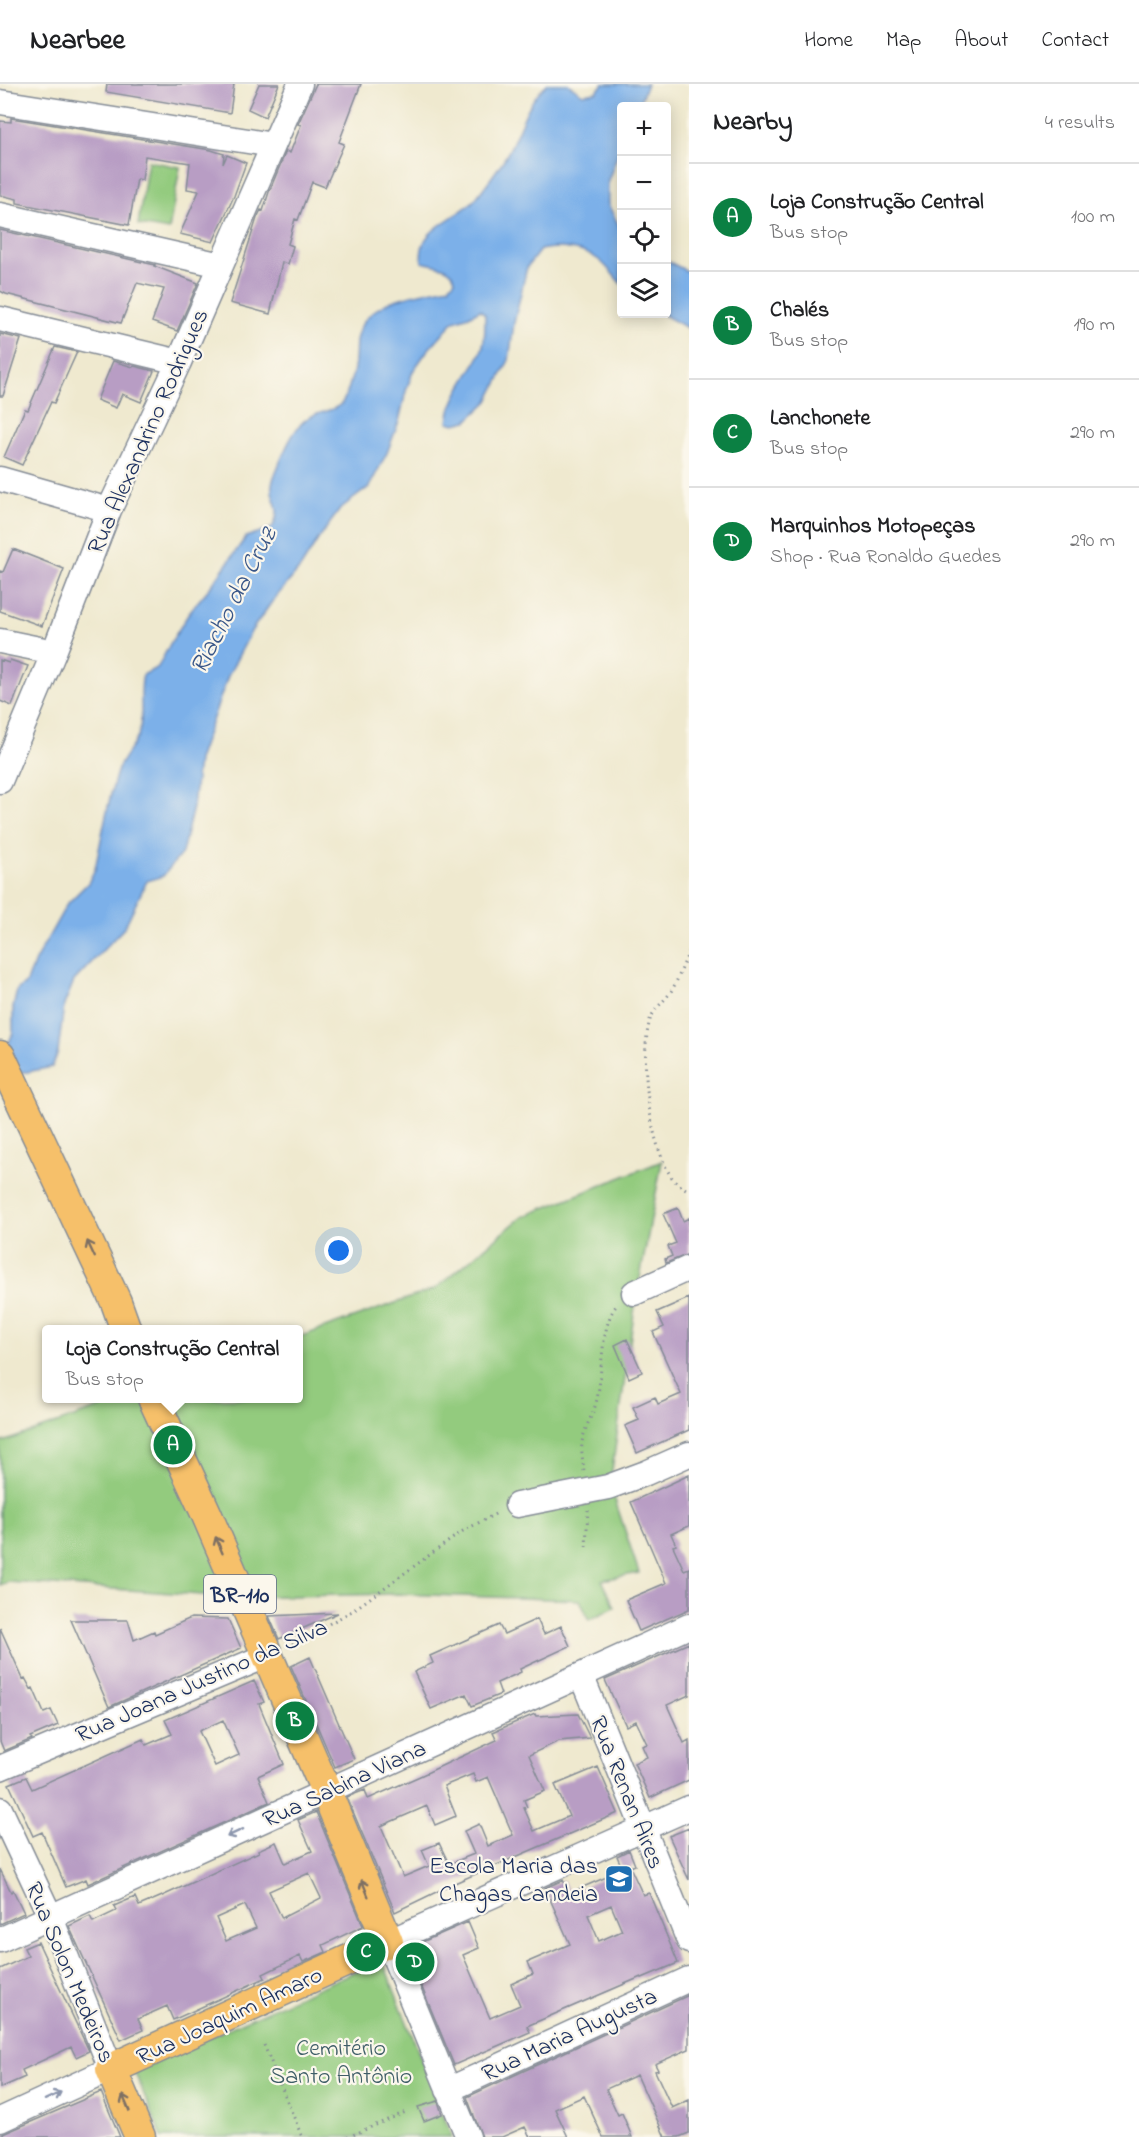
<!DOCTYPE html>
<html lang="en">
<head>
<meta charset="utf-8">
<style>
	:root { --surface:#fff; --page:#f2f2f2; --text:#202124; --muted:#757577; --line:#e0e0e0; --accent:#0b8043 }
	body { margin:0; font-family:"Indie Flower",sans-serif; background:var(--page); color:var(--text) }
	.controls { position:absolute; right:18px; top:18px; display:grid; overflow:hidden; border-radius:6px; box-shadow:0 3px 15px #0003 }
	.controls button { width:54px; height:54px; display:grid; place-items:center; padding:0; border:0; border-bottom:2px solid var(--line); background:var(--surface); color:var(--text); font:30px sans-serif }
	.you { position:absolute; left:339px; top:1167px; width:21px; height:21px; margin:-15px; border:4px solid #fff; border-radius:50%; background:#1a73e8; box-shadow:0 0 0 9px #1a73e833 }
	.badge { display:grid; place-items:center; width:39px; height:39px; border-radius:50%; background:var(--accent); color:#fff; font-size:20px; font-weight:700 }
	.pin { position:absolute; translate:-50% -50%; border:3px solid #fff; box-shadow:0 2px 6px #0006 }
	.popup { position:absolute; left:42px; top:1241px; width:261px; height:78px; box-sizing:border-box; display:grid; place-content:center; border-radius:6px; background:var(--surface); filter:drop-shadow(0 2px 4px #0005); font-size:20px; white-space:nowrap; color:var(--muted) }
	.popup b { font-size:22px; color:var(--text) }
	.popup::after { content:''; position:absolute; left:50%; top:100%; margin-left:-12px; border:12px solid transparent; border-top-color:var(--surface) }
	.list { margin:0; padding:0; list-style:none }
	h2 { display:flex; justify-content:space-between; align-items:center; height:78px; margin:0; padding:0 24px; font-size:26px }
	h2 small { font-size:20px; font-weight:400; color:var(--muted) }
	.list li { display:grid; grid-template-columns:39px 1fr auto; gap:18px; align-items:center; box-sizing:border-box; height:108px; padding:0 24px; border-top:2px solid var(--line) }
	.list b { display:block; font-size:22px; white-space:nowrap }
	.list p { margin:0; font-size:20px; white-space:nowrap; color:var(--muted) }
	.list em { font-size:20px; font-style:normal; color:var(--muted) }
	.icon { flex:none; width:33px; height:33px; fill:none; stroke:currentColor; stroke-width:2; stroke-linecap:round; stroke-linejoin:round }
	.map { position:relative; flex:none; width:689px; height:2053px; overflow:hidden }
	header { display:flex; align-items:center; gap:36px; box-sizing:border-box; height:84px; padding:0 30px; background:var(--surface); border-bottom:2px solid var(--line) }
	header strong { font-size:28px }
	nav { display:flex; gap:33px; margin-inline-start:auto; font-size:21px }
	main { display:flex }
	aside { flex:1; background:var(--surface) }
	.map>svg:first-child { display:block }
</style>
</head>
<body>
<header>
<strong>Nearbee</strong>
<nav><a>Home</a><a>Map</a><a>About</a><a>Contact</a></nav>
</header>
<main>
<div class="map">
<svg width="689" height="2053" viewBox="0 0 689 2053">
	<rect width="100%" height="100%" fill="#fbf7ec"/>
	<filter id="ink" filterUnits="userSpaceOnUse"><feTurbulence type="fractalNoise" baseFrequency=".0167" numOctaves="2"/><feDisplacementMap in="SourceGraphic" scale="12" xChannelSelector="R" yChannelSelector="G"/><feConvolveMatrix kernelMatrix="1 2 1 2 8 2 1 2 1" color-interpolation-filters="sRGB"/></filter>
	<filter id="wash" filterUnits="userSpaceOnUse"><feTurbulence type="fractalNoise" baseFrequency=".008" numOctaves="4" result="noise"/><feDisplacementMap in="SourceGraphic" scale="24" xChannelSelector="R" yChannelSelector="G"/><feGaussianBlur stdDeviation="1.35" result="paint"/><feColorMatrix in="noise" values="0 0 0 0 0 0 0 0 0 0 0 0 0 0 0 0 0 1.4 0 .05"/><feComposite in="paint" operator="in"/></filter>
	<g filter="url(#wash)">
		<rect width="100%" height="100%" fill="#efe9cf"/>
		<path fill="#93cb7e" stroke="#577d6e" stroke-width="1.5" d="M148,77L180,83L169,146L138,141Z
			M662,1077L636,1215L610,1401L639,1489L602,1496L615,1523L589,1536L580,1516L398,1510L232,1513L8,1498L0,1501V1359L125,1315L299,1314V1253L435,1205L522,1133Z
			M382,1875L452,2053H162L134,1987Z"/>
		<path fill="#7bb0e9" stroke="#4b70a4" stroke-width="1.5" d="M547,0H568L583,10L596,8L603,0H647L638,22H622L621,61L608,97V120L621,146V200C614,192 607,182 599,176C583,164 558,162 540,166L527,183L514,239L509,276L488,317L467,337L455,340L448,338C451,311 470,292 481,268C486,257 485,242 485,230L480,226L469,232L454,237L427,267L413,287L406,307L399,337L387,369L369,403L341,424L319,454L301,483L271,519L252,546L228,592L198,676L193,723L182,769L163,792L147,797L124,844L74,897L64,921L58,968L52,983L27,988H16L7,963L13,949V924L17,906L27,898L35,877L67,820L88,799L95,785C102,753 107,720 117,688C121,675 132,665 138,652C145,634 138,610 143,591L158,583L171,558L191,526L212,501L246,453L272,444C286,418 265,416 274,393C281,376 291,347 305,336C315,327 333,329 342,319C348,311 350,298 353,289C356,278 355,268 356,257C363,215 415,210 449,203L455,196C452,181 435,182 422,178C415,143 460,135 476,114C486,101 497,87 506,72C520,48 525,19 547,0Z
			M667,177L689,188V245L662,230H666Z"/>
		<g id="blocks">
			<path fill="#b89dc4" fill-rule="evenodd" d="M107,0H234L230,29L106,8Z
				M259,0H279L265,33L248,25Z
				M316,0H361L339,58L344,60L325,103L312,98L298,136L295,135L288,160L293,162L288,180L282,178L270,230L230,219L257,134L261,126L263,127L269,108L286,67L290,69L301,41L298,40Z
				M11,34L211,66L224,70L223,80L227,71L246,79L234,112L213,158L180,150L199,107L187,105L190,79L145,72L142,96L137,95L129,141L17,119V115L0,111V37L11,38Z
				M0,146L155,181L154,182L198,199L177,247L152,238L164,205L137,199L121,239L6,210L0,207Z
				M0,250L21,255L3,312H0Z
				M55,263L77,268L54,319L51,318L22,381L4,373L25,325L28,326Z
				M113,277L133,283L134,282L154,287L141,318L122,310L116,324L97,316Z
				M13,465L64,485L42,542L0,527V487L3,488Z
				M0,576L9,579L10,576L28,582L12,622L0,617Z
				M678,1124L683,1137L689,1134V1170L666,1179L665,1175L672,1172L668,1162L676,1159L663,1130Z
				M689,1214V1346L637,1369L625,1342L639,1336L633,1323L655,1313L658,1320L681,1310L653,1248L664,1243L657,1228Z
				M627,1255L642,1288L629,1294L615,1261Z
				M689,1391V1442L671,1450L676,1461L673,1462L684,1486L689,1484V1525L639,1547L626,1516L666,1499L631,1418Z
				M338,1529L279,1555L269,1532Z
				M191,1534L228,1535L241,1564L109,1623L71,1536H128L134,1556L154,1547L155,1550Z
				M537,1535L544,1550L561,1542L570,1562L520,1585L521,1588L497,1599L501,1610L472,1622L466,1610L431,1625L414,1588L433,1579L430,1572L499,1541L504,1550Z
				M0,1544L23,1595L25,1594L31,1605L33,1604L44,1629L51,1626L58,1641L30,1653L32,1655L4,1667L0,1657Z
				M689,1559V1611L667,1621L684,1659L689,1656V1696L650,1714L634,1679L647,1673L642,1662L647,1660L636,1637L626,1642L605,1596Z
				M310,1573L354,1675L335,1683L291,1582Z
				M254,1597L264,1618L259,1620L284,1680L258,1692L269,1718L88,1800L86,1795L66,1803L42,1748L33,1752L9,1700L26,1693L32,1705L143,1655L146,1661L172,1650L165,1636ZM223,1636L239,1671L215,1682L199,1647Z
				M535,1630L536,1632L578,1630L590,1654L559,1657L529,1671L545,1707L524,1716L527,1723L524,1724L534,1747L569,1732L555,1701L598,1683L618,1729L457,1798L395,1828L347,1713L365,1706L368,1715L420,1692L497,1656L493,1648ZM473,1690L476,1698L488,1693L513,1751L488,1762L479,1740L464,1747L474,1770L449,1780L439,1759L422,1766L429,1782L403,1793L381,1742L427,1722L435,1741L456,1732L444,1702Z
				M316,1728L363,1842L323,1861L326,1868L303,1878L300,1872L263,1890L265,1894L173,1936L167,1922L138,1935L143,1946L121,1956L69,1842L90,1832L93,1838L116,1827L114,1822L135,1813L139,1822L160,1813L259,1768L258,1766L276,1758L285,1779L312,1767L298,1736ZM309,1789L321,1814L282,1834L269,1807ZM245,1821L256,1844L226,1857L216,1834Z
				M689,1744V1796L669,1752Z
				M629,1766L635,1781L623,1786L617,1772Z
				M630,1783L643,1811L649,1809L678,1879L642,1894L641,1893L527,1942L530,1948L454,1981L406,1865L468,1838L479,1864L463,1871L490,1934L520,1921L511,1900L533,1890L528,1878L570,1860L545,1804L563,1796L569,1809ZM611,1821L622,1847L599,1857L588,1831Z
				M0,1785L11,1808L13,1806L24,1829L0,1840Z
				M38,1858L89,1967L76,1973L71,1963L22,1986L25,1993L0,2004V1885L28,1872L24,1864Z
				M689,1911V1965L655,1980L658,1986L655,1987L672,2024L689,2016V2049L679,2053H665L637,1991L606,2005L618,2031L622,2029L632,2053H603L584,2012L555,2025L568,2053H530L525,2043L502,2053H482L467,2013Z
				M101,2008L120,2053H0L3,2050Z
				M438,2017L442,2030L424,2037L418,2023Z"/>
		</g>
	</g>
	<g filter="url(#ink)">
		<use href="#blocks" fill-opacity="0" stroke="#858c96" stroke-width="1.5"/>
		<g fill="none" stroke-linecap="round" stroke-linejoin="round">
			<g stroke="#858c96" stroke-width="27">
				<path id="minor" d="M0,18L273,61
					M0,131L221,181
					M0,235L179,278
					M0,395L109,426
					M0,557L54,568
					M0,697L54,568L109,426L179,278L300,0
					M634,1209L689,1184
					M517,1421L608,1403L646,1389L689,1370
					M581,1591L689,1857
					M0,1684L266,1572
					M0,1725L51,1834L111,1985L0,2036
					M0,1856L689,1542
					M448,2006L689,1895
					M468,2053L388,1858L689,1724"/>
			</g>
			<g stroke="#858c96" stroke-width="33">
				<path id="major" d="M0,972L116,1218L126,1246
					M140,2053L111,1985L388,1858L326,1707L206,1429L153,1314"/>
			</g>
			<path stroke="#858c96" stroke-width="3" stroke-dasharray="1.5 4.5" stroke-linecap="butt" d="M689,868C683,880 679,894 672,906C666,916 654,924 650,936C639,973 649,1055 669,1089C674,1098 681,1102 689,1107
				M584,1387C583,1378 581,1368 582,1359C584,1343 594,1330 597,1315C603,1289 600,1238 618,1220
				M586,1463L588,1426
				M287,1563L352,1527L463,1447L499,1428
				M264,1961L302,2053
				M348,2053L408,2027"/>
			<use href="#minor" stroke="#fff" stroke-width="24"/>
			<use href="#major" stroke="#f6c06b" stroke-width="30"/>
		</g>
		<defs><path id="oneway-shaft" d="M-6 0H5M1.5-3L5.5 0L1.5 3" fill="none" stroke-width="1.6" stroke-linecap="round" stroke-linejoin="round" transform="scale(1.5)"/></defs>
		<g stroke="#7e7064">
			<use href="#oneway-shaft" transform="translate(91 1165) rotate(-115)"/>
			<use href="#oneway-shaft" transform="translate(219 1461) rotate(-113)"/>
			<use href="#oneway-shaft" transform="translate(365 1804) rotate(-112)"/>
			<use href="#oneway-shaft" transform="translate(126 2019) rotate(-113)"/>
		</g>
		<g stroke="#8d97ae">
			<use href="#oneway-shaft" transform="translate(235 1749) rotate(155)"/>
			<use href="#oneway-shaft" transform="translate(53 2012) rotate(-25)"/>
		</g>
	</g>
	<defs>
		<g id="school-square" transform="scale(1.5)"><rect x="-9" y="-9" width="18" height="18" rx="4" fill="#1f6fb2" stroke="#fbf7ec"/><path d="M0-5L7-2L0 1L-7-2ZM-4 1L0 2.5L4 1V4Q0 6-4 4Z" fill="#fff"/></g>
	</defs>
	<g fill-rule="evenodd">
		<use href="#school-square" x="619" y="1795"/>
	</g>
	<g text-anchor="middle" stroke-width="4.5" stroke-linejoin="round" paint-order="stroke">
		<rect fill="#fbf7ec" stroke="#5e6b89" stroke-width="1.5" x="204" y="1491" width="72" height="38" rx="4.5"/>
		<g font-size="22" font-weight="bold" fill="#1b2f5e">
			<text x="240" y="1518">BR-110</text>
		</g>
		<g font-size="24" fill="#1b2f5e" stroke="#fbf7ec">
			<text transform="translate(147 347) rotate(-66)" y="8">Rua Alexandrino Rodrigues</text>
			<text transform="translate(201 1596) rotate(-24)" y="8">Rua Joana Justino da Silva</text>
			<text transform="translate(344 1699) rotate(-25)" y="8">Rua Sabina Viana</text>
			<text transform="translate(628 1708) rotate(68)" y="8">Rua Renan Aires</text>
			<text transform="translate(71 1888) rotate(67)" y="8">Rua Solon Medeiros</text>
			<text transform="translate(229 1931) rotate(-25)" y="8">Rua Joaquim Amaro</text>
			<text transform="translate(569 1950) rotate(-25)" y="8">Rua Maria Augusta</text>
		</g>
		<g font-size="24" fill="#1b2f5e" stroke="#fbf7ec" text-anchor="end">
			<text x="598" y="1789">Escola Maria das<tspan x="598" dy="28">Chagas Candeia</tspan></text>
		</g>
		<g font-size="24" fill="#3f5e68" stroke="#fbf7ec">
			<text x="341" y="1971">Cemitério<tspan x="341" dy="28">Santo Antônio</tspan></text>
		</g>
		<g font-size="26" font-style="italic" fill="#385688" stroke="#fbf7ec">
			<text transform="translate(232 516) rotate(-63)" y="9">Riacho da Cruz</text>
		</g>
	</g>
</svg>
<div class="controls">
<button>+</button>
<button>−</button>
<button><svg class="icon" aria-label="locate" viewBox="0 0 24 24"><circle cx="12" cy="12" r="6"/><path d="M12 2v4M12 18v4M2 12h4M18 12h4"/></svg></button>
<button><svg class="icon" aria-label="layers" viewBox="0 0 24 24"><path d="M12 4l9 5-9 5-9-5zM3 14l9 5 9-5"/></svg></button>
</div>
<div class="you"></div>
<div class="pin badge" style="left:173px;top:1361px">A</div>
<div class="popup"><b>Loja Construção Central</b>Bus stop</div>
<div class="pin badge" style="left:295px;top:1637px">B</div>
<div class="pin badge" style="left:366px;top:1868px">C</div>
<div class="pin badge" style="left:415px;top:1878px">D</div>
</div>
<aside>
<h2>Nearby<small>4 results</small></h2>
<ul class="list">
<li><span class="badge">A</span><div><b>Loja Construção Central</b><p>Bus stop</p></div><em>100 m</em></li>
<li><span class="badge">B</span><div><b>Chalés</b><p>Bus stop</p></div><em>190 m</em></li>
<li><span class="badge">C</span><div><b>Lanchonete</b><p>Bus stop</p></div><em>290 m</em></li>
<li><span class="badge">D</span><div><b>Marquinhos Motopeças</b><p>Shop · Rua Ronaldo Guedes</p></div><em>290 m</em></li>
</ul>
</aside>
</main>
</body>
</html>
